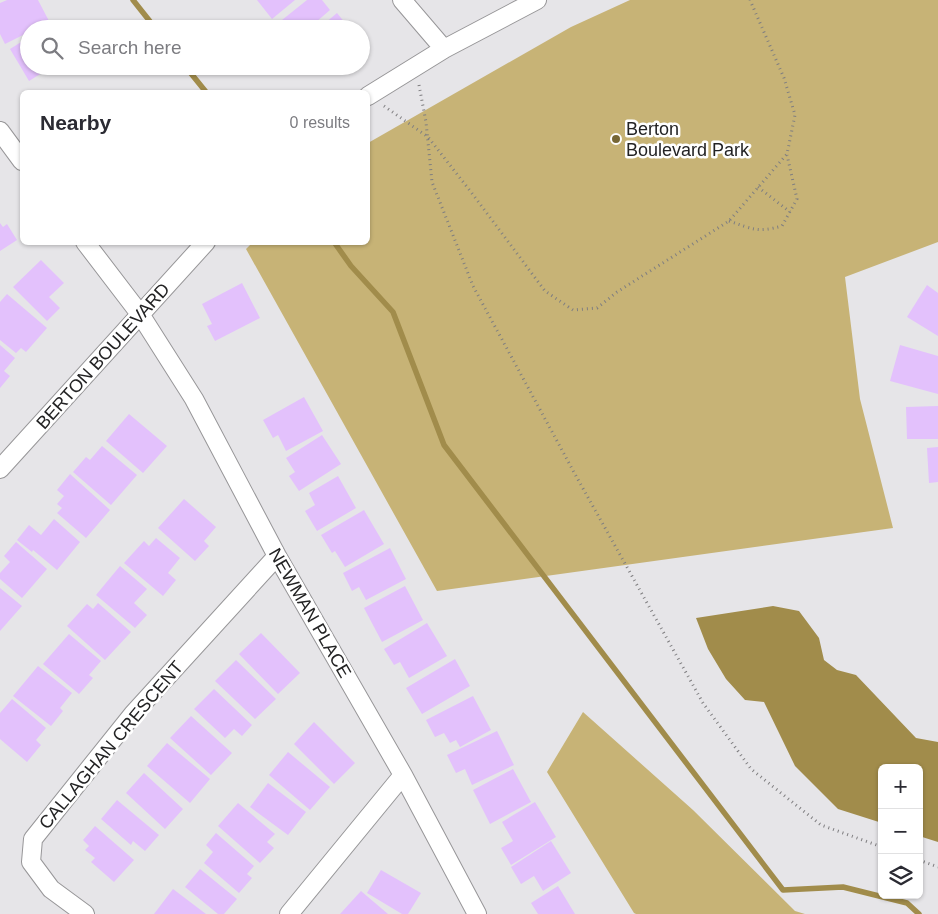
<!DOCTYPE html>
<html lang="en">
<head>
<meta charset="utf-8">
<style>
	:root { --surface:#fff; --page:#f2f2f3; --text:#2b2b33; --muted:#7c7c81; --line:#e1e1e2 }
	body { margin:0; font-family:Arial,sans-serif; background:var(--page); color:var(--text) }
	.controls { position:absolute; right:15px; bottom:15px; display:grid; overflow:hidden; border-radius:8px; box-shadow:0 1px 4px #0004 }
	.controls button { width:45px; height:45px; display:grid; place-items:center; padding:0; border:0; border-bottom:1px solid var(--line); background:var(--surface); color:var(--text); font:25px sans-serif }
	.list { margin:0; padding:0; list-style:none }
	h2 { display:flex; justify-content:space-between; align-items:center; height:65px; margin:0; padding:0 20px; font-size:21px }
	h2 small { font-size:16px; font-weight:400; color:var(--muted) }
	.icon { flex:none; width:28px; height:28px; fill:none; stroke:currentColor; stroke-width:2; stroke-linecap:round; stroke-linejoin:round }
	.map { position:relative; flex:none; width:938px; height:914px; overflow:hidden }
	.search { position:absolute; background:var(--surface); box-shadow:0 1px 4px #0004; left:20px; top:20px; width:350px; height:55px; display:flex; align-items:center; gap:12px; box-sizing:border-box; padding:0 18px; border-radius:28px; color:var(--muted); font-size:19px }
	.panel { position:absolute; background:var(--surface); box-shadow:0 1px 4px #0004; left:20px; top:90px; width:350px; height:155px; border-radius:8px }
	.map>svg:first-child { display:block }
</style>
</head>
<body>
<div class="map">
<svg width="938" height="914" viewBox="0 0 938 914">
	<rect width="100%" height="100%" fill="#e6e5e8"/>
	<path fill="#c7b376" d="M630,0H938V242L845,277L860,399L893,528L437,591L246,249L252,243L368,242V143L571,27Z
		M583,712L693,810L795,911L805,914H636L634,913L547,772Z"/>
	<path fill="#a18c4b" d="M773,606L799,611L819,638L824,660L837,670L856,675L916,738L938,742V842L919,836V768H882V823L838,809L795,766L764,702L745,700L726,679L708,649L696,618Z"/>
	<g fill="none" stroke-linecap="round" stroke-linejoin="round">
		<path stroke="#a18c4b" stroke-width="5.5" d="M133,0L156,29
			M185,66L206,92
			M334,242L351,266L393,312L444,445L783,890L843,887L907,903L919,914"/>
	</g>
	<path fill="#e3c1fc" d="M7,0H38L49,21L34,29H29V32L5,44L0,34V3Z
		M257,0H295L272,19Z
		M307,0H322L330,10L308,29H289L282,20Z
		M337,13L350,29H318Z
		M55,21L60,29H43Z
		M29,37V66H53L29,81L10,49Z
		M0,223L3,227L7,224L17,240L0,251Z
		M41,260L64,283L49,297L60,308L47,321L13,287Z
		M242,283L260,318L215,341L207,326L212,324L202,304Z
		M927,285L938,293V336L907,317Z
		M7,294L47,328L26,352L21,348L16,353L0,340V302Z
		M0,345L15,358L4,371L10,376L0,388Z
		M900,345L938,356V394L890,381Z
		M304,397L323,431L286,451L278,435L273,438L263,420Z
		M938,406V439H907L906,407Z
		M129,414L167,446L143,473L106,441Z
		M322,435L341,464L299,491L289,476L295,472L286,458Z
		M102,446L137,475L111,505L73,472L86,457L90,460Z
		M938,447V482L929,483L927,448Z
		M70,474L110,510L86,538L57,513L62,508L57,504L64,496L57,490Z
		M338,476L356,508L317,531L305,511L315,505L309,493Z
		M184,499L216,527L204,541L209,546L195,561L158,528Z
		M364,510L384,544L345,567L335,551L332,553L321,535Z
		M54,519L80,542L57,570L33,550L32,552L17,540L29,525L41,535Z
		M156,538L180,558L168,573L176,580L163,596L124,563L144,541L149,546Z
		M16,542L47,569L22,598L0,579V573L10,562L4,556Z
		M390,548L406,579L366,600L359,587L352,591L343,573Z
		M120,566L147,589L134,603L147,615L135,628L96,595Z
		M405,586L423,620L382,642L364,608Z
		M0,588L22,606L0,631Z
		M98,603L131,632L105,660L67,626L87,604L93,609Z
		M427,623L447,656L409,678L400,662L394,665L384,649Z
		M261,633L300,673L278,694L239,654Z
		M69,634L101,661L89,675L93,678L79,694L43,664Z
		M455,659L470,686L422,714L406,688Z
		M236,660L276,699L255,719L215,681Z
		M38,666L72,693L60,708L63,711L51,726L13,696Z
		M214,689L252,725L242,736L234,729L225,738L194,709Z
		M473,696L491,730L460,747L456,740L450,743L444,733L435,737L426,720Z
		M12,699L46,728L36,740L41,745L27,762L0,739V713Z
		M191,716L232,753L211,775L170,738Z
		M314,722L355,763L334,784L294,744Z
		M497,731L514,765L472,785L465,769L456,773L447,755Z
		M167,743L210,779L190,803L147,766Z
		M288,752L330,787L310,810L269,775Z
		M513,769L531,802L490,824L473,790Z
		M144,773L183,809L165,829L126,793Z
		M268,783L306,812L288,835L250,807Z
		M117,800L159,835L145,851L133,841L131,845L101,819Z
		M535,802L556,837L511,865L501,848L513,841L502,822Z
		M238,803L275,834L267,842L274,848L260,863L218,826Z
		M95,826L134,860L114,882L91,862L95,858L85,850L89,846L83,840Z
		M216,833L254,866L247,874L252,878L239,893L204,863L213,852L206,845Z
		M551,841L571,873L543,891L534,876L521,884L511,867Z
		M200,869L237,899L224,914H218L185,887Z
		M381,870L421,893L408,914H402L367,893Z
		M558,886L575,914H538L531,903Z
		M173,889L206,914H154Z
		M361,891L388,914H340Z"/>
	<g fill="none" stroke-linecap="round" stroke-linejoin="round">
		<g stroke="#979698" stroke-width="20">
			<path id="minor" d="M402,0L444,49
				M368,96L444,49L537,0
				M0,131L22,161
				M85,242L140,314L194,399L277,556L403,775L477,914
				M0,469L206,242
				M85,914L51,889L31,862L33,839L133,714L277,556
				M289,914L403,775"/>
		</g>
		<path stroke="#7f7e80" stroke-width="3" stroke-dasharray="1 4" stroke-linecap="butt" d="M419,85L426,122L432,182L473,286L576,476L703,703L751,769L821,825L882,847
			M384,106L428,137L471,192L545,291L573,310L597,308L617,292L729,221L787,154L795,115L784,78L750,0
			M758,187L790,212
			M729,221C753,229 757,233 782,226L797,199L787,155
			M919,860L938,867"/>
		<use href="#minor" stroke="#fff" stroke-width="18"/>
	</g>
	<circle fill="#776735" stroke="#fff" stroke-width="2" cx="616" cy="139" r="5"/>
	<g text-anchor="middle" stroke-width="5" stroke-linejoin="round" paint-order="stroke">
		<g font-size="18" fill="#232324" stroke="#fff" text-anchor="start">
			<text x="626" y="135">Berton<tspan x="626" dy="21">Boulevard Park</tspan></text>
		</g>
		<g font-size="18" fill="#232324" stroke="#fff">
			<text transform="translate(103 356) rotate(-48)" y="6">BERTON BOULEVARD</text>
			<text transform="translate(310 613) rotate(60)" y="6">NEWMAN PLACE</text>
			<text transform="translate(111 745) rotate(-50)" y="6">CALLAGHAN CRESCENT</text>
		</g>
	</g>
</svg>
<div class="controls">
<button>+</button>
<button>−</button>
<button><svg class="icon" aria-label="layers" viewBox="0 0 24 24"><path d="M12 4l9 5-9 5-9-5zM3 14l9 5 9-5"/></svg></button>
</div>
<div class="search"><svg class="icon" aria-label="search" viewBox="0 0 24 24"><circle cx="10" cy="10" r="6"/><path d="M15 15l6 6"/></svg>Search here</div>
<section class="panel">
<h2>Nearby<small>0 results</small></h2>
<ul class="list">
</ul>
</section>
</div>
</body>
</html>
